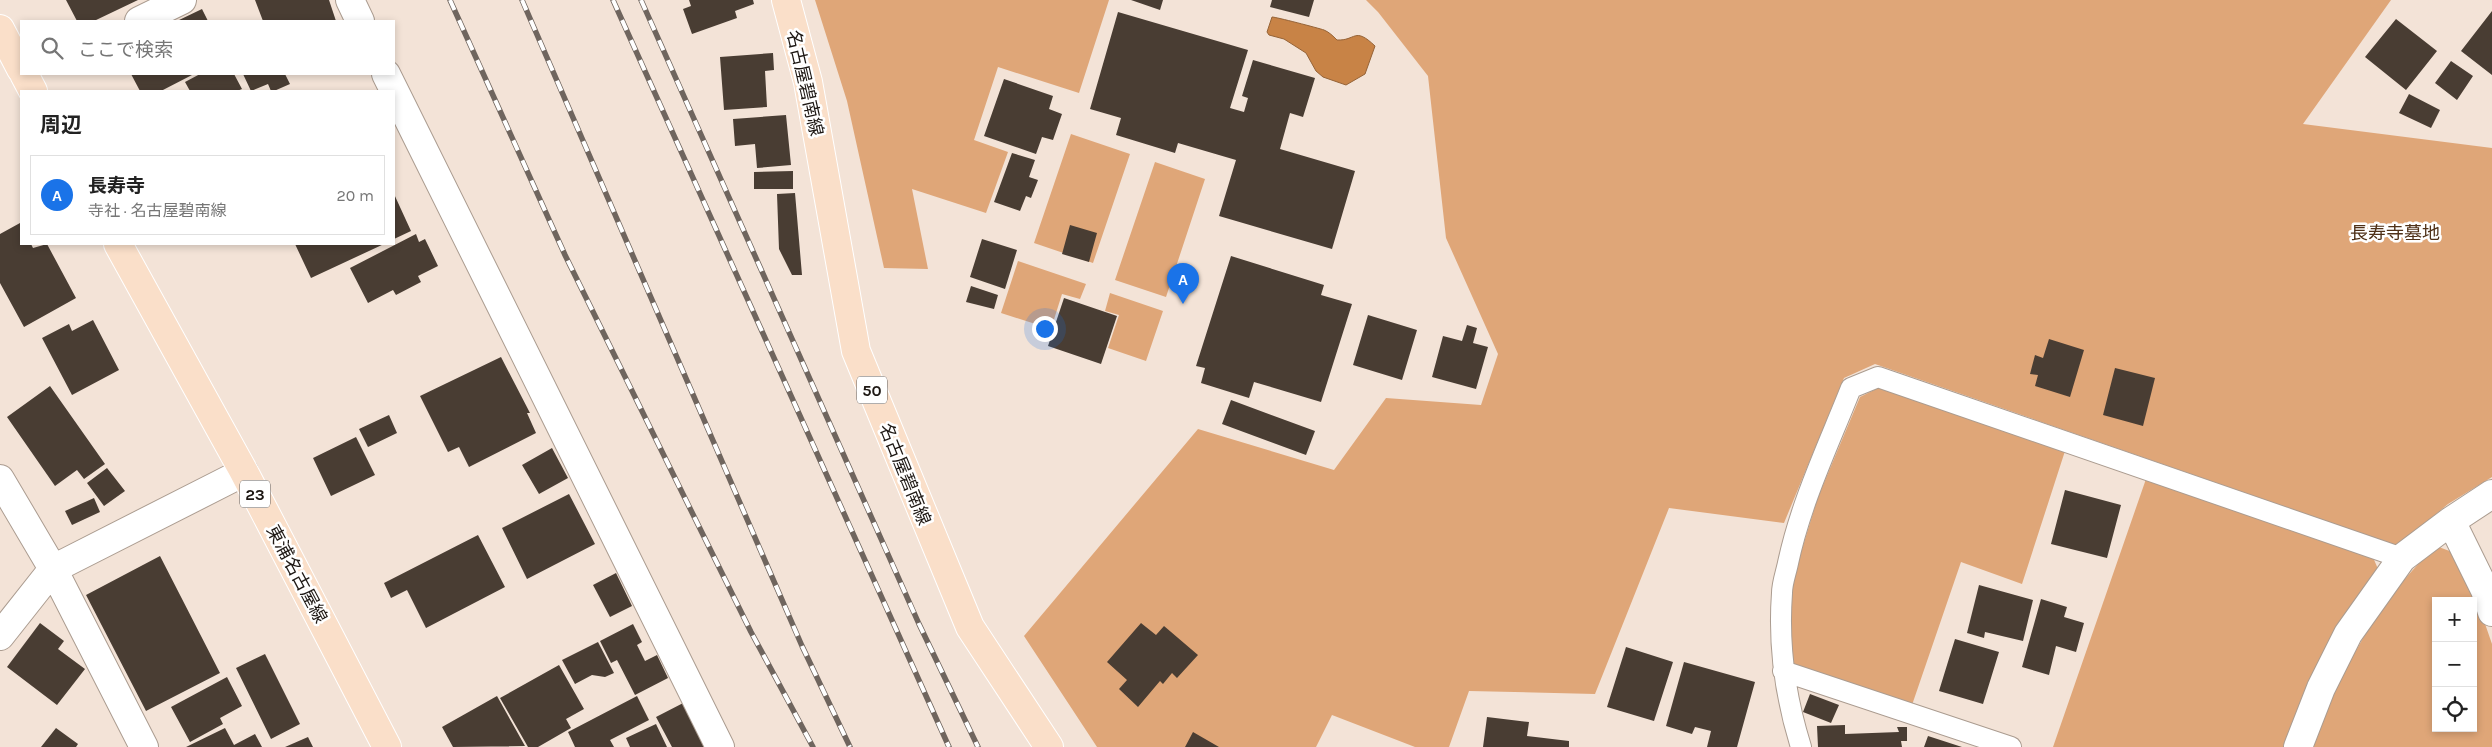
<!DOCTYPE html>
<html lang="ja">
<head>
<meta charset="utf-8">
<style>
	:root { --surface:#fff; --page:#f6f6f6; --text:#222; --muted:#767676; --line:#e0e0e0; --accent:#1a73e8 }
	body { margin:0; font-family:Karla,"Noto Sans JP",sans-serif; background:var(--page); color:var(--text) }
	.controls { position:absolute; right:15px; bottom:15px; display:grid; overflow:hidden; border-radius:0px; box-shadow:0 2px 8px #0003 }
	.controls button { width:45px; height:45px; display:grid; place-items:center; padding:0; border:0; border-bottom:1px solid var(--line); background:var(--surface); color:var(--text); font:25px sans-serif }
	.you { position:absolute; left:1044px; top:328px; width:18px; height:18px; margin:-12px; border:4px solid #fff; border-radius:50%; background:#1a73e8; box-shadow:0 0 0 8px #1a73e833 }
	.badge { display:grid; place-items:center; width:32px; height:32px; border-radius:50%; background:var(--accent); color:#fff; font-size:16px; font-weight:700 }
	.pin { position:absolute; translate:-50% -41px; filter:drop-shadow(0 1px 2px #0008) }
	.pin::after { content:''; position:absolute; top:26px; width:18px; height:15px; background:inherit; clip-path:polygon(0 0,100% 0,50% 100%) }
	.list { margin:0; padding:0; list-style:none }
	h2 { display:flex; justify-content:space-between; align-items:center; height:65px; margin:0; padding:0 20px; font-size:21px }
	h2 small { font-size:16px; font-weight:400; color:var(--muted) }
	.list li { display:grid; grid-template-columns:32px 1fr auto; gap:15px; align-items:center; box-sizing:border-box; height:80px; margin:0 10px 10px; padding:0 10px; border:1px solid var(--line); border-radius:0px }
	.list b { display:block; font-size:19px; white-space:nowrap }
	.list p { margin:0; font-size:16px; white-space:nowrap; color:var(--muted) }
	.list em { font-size:16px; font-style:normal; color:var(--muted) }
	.icon { flex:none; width:28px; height:28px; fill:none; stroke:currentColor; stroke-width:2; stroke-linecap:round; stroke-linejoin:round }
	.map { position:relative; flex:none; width:2492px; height:747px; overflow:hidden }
	.search { position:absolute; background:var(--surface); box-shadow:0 2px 8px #0003; left:20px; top:20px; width:375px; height:55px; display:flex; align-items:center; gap:12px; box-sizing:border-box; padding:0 18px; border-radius:0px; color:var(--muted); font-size:19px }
	.panel { position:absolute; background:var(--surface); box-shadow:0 2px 8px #0003; left:20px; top:90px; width:375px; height:155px; border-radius:0px }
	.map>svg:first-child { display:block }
</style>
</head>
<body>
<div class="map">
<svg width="2492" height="747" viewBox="0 0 2492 747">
	<rect width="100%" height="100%" fill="#f3e3d7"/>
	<path fill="#dfa678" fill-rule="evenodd" d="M815,0H1109L1079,93L998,67L974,140L1008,152L986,213L912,189L928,269L884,268L847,101Z
		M1366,0H2391L2303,124L2492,148V477L2448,504L2398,546L1875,364L1844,378L1784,523L1669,508L1595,694L1469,691L1449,747H1415L1332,715L1316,747H1097L1024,636L1198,429L1334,470L1386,398L1481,405L1498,354L1446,238L1428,76L1378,12Z
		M1071,134L1130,154L1093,263L1034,243Z
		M1155,162L1205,179L1166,297L1115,280Z
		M1018,261L1086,284L1080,299L1062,294L1051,329L1001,313Z
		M1110,293L1163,311L1146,361L1108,348L1119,315L1105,311Z
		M1878,388L2065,451L2022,584L1961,562L1912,705L1789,662L1788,612L1793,578L1818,497L1860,397Z
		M2146,479L2372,555L2378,569L2335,630L2304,692L2283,747H2053Z
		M2436,546L2455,553L2474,592L2492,644V747H2312C2342,670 2375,604 2436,546ZM2436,601H2473V728H2436Z"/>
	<path fill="#c88346" stroke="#956337" d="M1272,17C1276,17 1318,28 1324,30C1329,32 1333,36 1337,40C1356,41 1354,26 1375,46L1365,74L1346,85L1323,77L1316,71L1306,53L1284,39L1269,35L1267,32Z"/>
	<path fill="#493d33" d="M66,0H138L94,21H77Z
		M255,0H329L336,21H263Z
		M689,0H753L754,4L735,11L737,18L692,34L683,9L691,6Z
		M1131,0H1163L1160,10Z
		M1272,0H1314L1309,17L1270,7Z
		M202,9L208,21H177Z
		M2492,11V75L2461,51Z
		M1118,12L1248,50L1230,108L1244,112L1248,98L1242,96L1253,60L1315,78L1303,117L1290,113L1280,149L1355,171L1332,249L1219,216L1236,160L1178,143L1175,153L1116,135L1121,118L1090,109Z
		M2396,19L2437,51L2406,90L2365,57Z
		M773,53L774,70L765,71L767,107L724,110L720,57Z
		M2451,61L2473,76L2457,100L2435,83Z
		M131,74H192V75L161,91H140Z
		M200,74H234L242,89L237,91H190L185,82Z
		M243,74H285L290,84L274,91H271L268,84L251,91Z
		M1004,79L1053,96L1049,109L1062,114L1053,140L1042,137L1036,154L984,136Z
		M2409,94L2440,110L2431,128L2399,113Z
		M786,115L791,165L757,168L755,144L735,146L733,119Z
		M1012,153L1035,160L1029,177L1038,180L1031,198L1026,196L1020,211L994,202Z
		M793,171V189H754V172Z
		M795,193L802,275H792L779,249L777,194Z
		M394,194L411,231L394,239Z
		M20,223L21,244H31L33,248L47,244L76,298L24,327L0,283V234Z
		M1070,225L1097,233L1089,262L1062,254Z
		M416,234L419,242L425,239L438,266L418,276L421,282L396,295L393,290L368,303L350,268Z
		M982,239L1017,250L1005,289L970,277Z
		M295,244H384L311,278Z
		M1231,256L1324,285L1321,295L1352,304L1321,402L1254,382L1249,398L1201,383L1205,368L1196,366Z
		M971,286L998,295L994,309L966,302Z
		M1064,298L1117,316L1101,364L1048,346Z
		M1368,315L1417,330L1402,380L1353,365Z
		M93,320L119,370L72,395L42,338L69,324L72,331Z
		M1467,325L1477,328L1473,343L1488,347L1476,389L1432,377L1443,336L1462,341Z
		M2049,339L2084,350L2070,397L2035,386L2038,375L2030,374L2035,355L2043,358Z
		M501,357L530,413H527L536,433L469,467L459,447L448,452L420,396Z
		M2115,368L2155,378L2143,426L2103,415Z
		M50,386L105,464L84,479L77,470L55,486L7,417Z
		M1231,400L1315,431L1306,455L1222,424Z
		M389,415L397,433L368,447L359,429Z
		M356,437L375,475L331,496L313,458Z
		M552,448L568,478L539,494L522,465Z
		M107,468L125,491L104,506L87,483Z
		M2065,490L2121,505L2107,558L2051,544Z
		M569,494L595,544L527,579L502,528Z
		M94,498L100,512L72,525L65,511Z
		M478,535L505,587L426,628L407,590L391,598L384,583Z
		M160,556L220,673L146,711L86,595Z
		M616,573L632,606L610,617L593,585Z
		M1979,585L2033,600L2023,641L1985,632L1984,638L1967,633Z
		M2041,599L2067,607L2064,617L2084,623L2076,652L2056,646L2049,675L2022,667Z
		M40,623L64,641L58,649L85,669L57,705L7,667Z
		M1141,623L1156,635L1164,626L1198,655L1177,678L1172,673L1163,684L1160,681L1138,707L1119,689L1127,680L1107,662Z
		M633,624L642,642L637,645L645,661L657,655L668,678L635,695L617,660L611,663L600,641Z
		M1955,639L1999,652L1983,704L1939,691Z
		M598,642L614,673L605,677L592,675L575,684L562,660Z
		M1626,647L1673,662L1654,721L1607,707Z
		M265,654L300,724L271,739L236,668Z
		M1684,662L1755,682L1737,747H1707L1711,731L1695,727L1692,734L1666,726Z
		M559,665L584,709L566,719L571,728L538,747H528L500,698Z
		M227,677L242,706L220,718L223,724L190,742L171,707Z
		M1810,694L1839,705L1831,723L1803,712Z
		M497,696L525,746L453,747L442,727Z
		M637,696L649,720L610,740L614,747H575L568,732Z
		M689,700L715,747H672L656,717Z
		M1487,717L1529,722L1527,736L1569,741V747H1483Z
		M656,724L667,747H630L626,738Z
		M1845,725V734L1899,732L1897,727H1907V741H1901L1902,747H1818L1817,726Z
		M56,728L78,744L76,747H41Z
		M225,728L234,745L255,734L262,747H186Z
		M1193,732L1219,747H1185Z
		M1928,736L1962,747H1924Z
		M308,737L313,747H285Z"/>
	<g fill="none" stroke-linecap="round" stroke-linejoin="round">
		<g stroke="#ab9c90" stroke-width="22">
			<path id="service" d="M1783,671L2011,747
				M1801,747C1785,696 1778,647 1782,593C1782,583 1786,573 1788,563C1801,502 1828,446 1851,388L1878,377L2402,558"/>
		</g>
		<g stroke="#ab9c90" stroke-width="30">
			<path id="minor" d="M350,0L360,21
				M139,21L182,0
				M386,74L720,747
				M0,479L53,569L144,747
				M2451,521L2485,590L2492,612
				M0,636L53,569L244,472
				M2298,747L2321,688L2348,634L2402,558L2451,521L2492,494"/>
		</g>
		<g stroke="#fff" stroke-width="30">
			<path id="primary" d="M786,0L808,82L856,351L970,627L1049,747
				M0,29L21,69
				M24,74L33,91
				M118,244L244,472L387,747"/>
		</g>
		<use href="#service" stroke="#fff" stroke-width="20"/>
		<use href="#minor" stroke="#fff" stroke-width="28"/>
		<use href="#primary" stroke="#fadfc9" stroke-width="28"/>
		<g stroke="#6f655e" stroke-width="5.5">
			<path id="rail" d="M450,0L565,255L751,632L813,747
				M522,0L802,646L850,747
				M613,0L949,747
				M641,0L919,624L978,747"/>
		</g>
		<use href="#rail" stroke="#fff" stroke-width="4" stroke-dasharray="11" stroke-linecap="butt"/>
	</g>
	<g text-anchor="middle" stroke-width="5" stroke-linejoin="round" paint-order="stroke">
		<g fill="#fff" stroke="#615d5a" stroke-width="1">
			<rect x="857" y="376.5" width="30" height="27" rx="4"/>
			<rect x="240" y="480.5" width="30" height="27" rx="4"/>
		</g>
		<g font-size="16" font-weight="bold" fill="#1d1713">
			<text x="872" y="396">50</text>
			<text x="255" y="500">23</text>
		</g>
		<g font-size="18" fill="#1d1713" stroke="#fff">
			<text transform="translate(805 83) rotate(77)" y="6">名古屋碧南線</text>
			<text transform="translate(905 474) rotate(68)" y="6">名古屋碧南線</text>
			<text transform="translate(297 574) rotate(62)" y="6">東浦名古屋線</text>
		</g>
		<g font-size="18" fill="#4f3118" stroke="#fff">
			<text x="2395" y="239">長寿寺墓地</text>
		</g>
	</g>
</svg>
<div class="controls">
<button>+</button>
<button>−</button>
<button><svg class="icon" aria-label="locate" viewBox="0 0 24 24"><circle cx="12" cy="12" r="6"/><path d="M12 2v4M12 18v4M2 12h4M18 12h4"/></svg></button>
</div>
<div class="you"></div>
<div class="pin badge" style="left:1183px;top:304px">A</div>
<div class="search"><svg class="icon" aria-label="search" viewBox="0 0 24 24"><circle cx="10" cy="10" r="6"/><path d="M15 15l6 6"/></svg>ここで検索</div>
<section class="panel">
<h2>周辺<small></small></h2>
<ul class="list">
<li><span class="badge">A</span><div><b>長寿寺</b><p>寺社 · 名古屋碧南線</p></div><em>20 m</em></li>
</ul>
</section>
</div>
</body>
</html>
